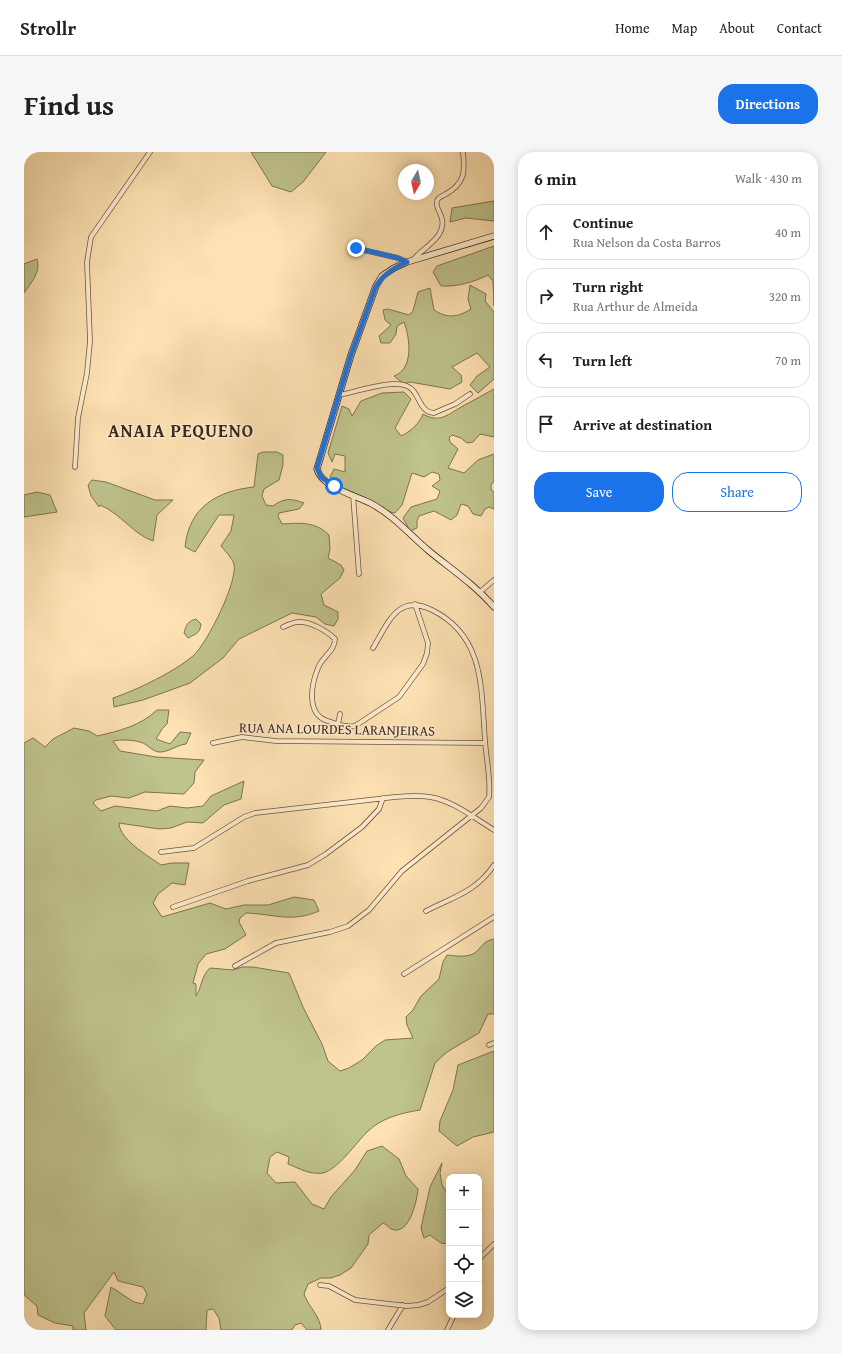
<!DOCTYPE html>
<html lang="en">
<head>
<meta charset="utf-8">
<style>
	:root { --surface:#fff; --page:#f6f6f6; --text:#202124; --muted:#757577; --line:#e0e0e0; --accent:#1a73e8 }
	body { margin:0; font-family:"Gentium Book Plus",serif; background:var(--page); color:var(--text) }
	.controls { position:absolute; right:12px; bottom:12px; display:grid; overflow:hidden; border-radius:8px; box-shadow:0 2px 10px #0003 }
	.controls button { width:36px; height:36px; display:grid; place-items:center; padding:0; border:0; border-bottom:1px solid var(--line); background:var(--surface); color:var(--text); font:20px sans-serif }
	.compass { position:absolute; left:374px; top:12px; width:36px; height:36px; border-radius:50%; background:var(--surface); box-shadow:0 2px 10px #0003; rotate:189deg }
	.stop { position:absolute; width:12px; height:12px; margin:-9px; border:3px solid #1a73e8; border-radius:50%; background:#fff }
	.stop.end { background:#1a73e8; border-color:#fff; box-shadow:0 1px 4px #0008 }
	.list { margin:0; padding:0; list-style:none }
	h2 { display:flex; justify-content:space-between; align-items:center; height:52px; margin:0; padding:0 16px; font-size:17px }
	h2 small { font-size:13px; font-weight:400; color:var(--muted) }
	.list li { display:grid; grid-template-columns:26px 1fr auto; gap:12px; align-items:center; box-sizing:border-box; height:56px; margin:0 8px 8px; padding:0 8px; border:1px solid var(--line); border-radius:16px }
	.list b { display:block; font-size:15px; white-space:nowrap }
	.list p { margin:0; font-size:13px; white-space:nowrap; color:var(--muted) }
	.list em { font-size:13px; font-style:normal; color:var(--muted) }
	.actions { display:flex; gap:8px; padding:12px 16px }
	.actions a { flex:1; padding:9px 0; border:1px solid var(--accent); border-radius:16px; text-align:center; font-size:14px; color:var(--accent) }
	.actions .main { background:var(--accent); color:#fff }
	.icon { flex:none; width:22px; height:22px; fill:none; stroke:currentColor; stroke-width:2; stroke-linecap:round; stroke-linejoin:round }
	.map { position:relative; flex:none; width:470px; height:1178px; overflow:hidden; border-radius:16px }
	header { display:flex; align-items:center; gap:24px; box-sizing:border-box; height:56px; padding:0 20px; background:var(--surface); border-bottom:1px solid var(--line) }
	header strong { font-size:19px }
	nav { display:flex; gap:22px; margin-inline-start:auto; font-size:14px }
	.intro { display:flex; align-items:center; justify-content:space-between; box-sizing:border-box; height:96px; padding:0 24px }
	h1 { margin:0; font-size:28px }
	.button { padding:10px 18px; border-radius:16px; background:var(--accent); color:#fff; font-size:14px; font-weight:700 }
	main { display:flex; gap:24px; padding:0 24px }
	aside { flex:1; background:var(--surface); border-radius:16px; box-shadow:0 2px 10px #0003 }
	.map>svg:first-child { display:block }
</style>
</head>
<body>
<header>
<strong>Strollr</strong>
<nav><a>Home</a><a>Map</a><a>About</a><a>Contact</a></nav>
</header>
<div class="intro"><h1>Find us</h1><a class="button">Directions</a></div>
<main>
<div class="map">
<svg width="470" height="1178" viewBox="0 0 470 1178">
	<rect width="100%" height="100%" fill="#fee2b3"/>
	<filter id="stains"><feTurbulence type="fractalNoise" baseFrequency=".005" numOctaves="4"/><feColorMatrix values="0 0 0 0 .2 0 0 0 0 .09 0 0 0 0 .02 0 0 0 .5 -.17"/></filter>
	<radialGradient id="worn" r=".72"><stop offset=".6" stop-color="#630" stop-opacity="0"/><stop offset="1" stop-color="#630" stop-opacity=".3"/></radialGradient>
	<path fill="#bfc38d" stroke="#7d7454" d="M227,0H302L279,30L267,40L248,34Z
		M470,49V69L442,66L426,70L428,56Z
		M470,94V154L469,129L464,123C450,130 433,135 417,134L409,120L413,114Z
		M13,107C17,120 7,131 0,141V112Z
		M446,133L462,142L461,149L470,160V227L454,241L446,233L453,224L466,215L453,201L428,215L437,223L438,230L426,237L386,230L380,232L370,224C390,217 386,186 380,170L373,174L372,182L366,191H357L355,184L367,173L361,168L359,158L364,157L385,163L389,159L394,140L406,136L410,158C424,167 434,165 447,157L444,147Z
		M470,237V285L456,282L449,290L443,291L437,286L428,283L425,286L426,290L434,297L424,316L440,321L454,308L470,302V329L467,333V338L470,340V357L465,355L461,357L457,364L449,362L444,354L437,352L433,363L427,368L410,359L395,364L393,369V376L386,379L379,366L387,355L413,347L416,339L408,334L416,328L415,322L408,320L400,325L388,321L378,353L371,361L362,359L312,334L306,325L310,317L321,320V304L311,302L308,310L304,301L318,254L325,257L328,264L337,249L358,241L380,240L387,247L371,276L377,284C387,279 395,272 399,262C416,272 424,262 439,254C449,248 460,243 470,237Z
		M239,300H253L259,303V313L255,328L240,337L238,344L242,353L249,354C260,346 267,346 280,351L275,357L255,361L254,364L258,372C275,371 291,369 305,383L306,397L304,406L317,413L320,418L316,426L297,442L300,453L314,460V467L310,474L301,472L292,465L268,461L215,487L199,506L166,531L119,548L90,555L89,546C113,538 152,519 170,503C183,491 214,430 210,412C208,406 201,399 197,394L207,379L210,363H195L171,400L161,395C165,355 193,339 230,335L234,302Z
		M68,328L82,330L131,348H149L133,363L129,389C109,382 96,361 76,353L75,355L67,344L64,333Z
		M13,340L26,343L33,360L0,365V343Z
		M172,467L177,472C176,482 171,482 164,486L160,481C162,473 164,469 172,467Z
		M133,558H145L143,572L138,577L132,587L146,592L156,580L167,581L162,592C153,593 145,600 136,600C129,600 125,594 119,591C112,588 96,587 89,589L96,599L132,605L180,608L171,620L170,631L160,642L121,640L105,646L87,644L72,648L69,651L77,659L91,654L133,659L146,654L163,656L179,654L187,644L220,629L217,647L200,653L179,671L163,670L147,676L135,677L95,671C95,687 124,704 137,713L148,711H165L161,733L148,731L134,742L129,751L138,765L186,751L202,757L220,753H244L270,745L290,748L295,759C268,771 250,762 222,761L216,766L215,770L222,783L201,797L182,802L174,812L169,831L172,832V844C178,835 177,824 186,816L209,818L218,815H229L265,821L279,855L298,892L304,909L316,919L325,916L338,908L352,894L361,888L389,886L383,873L382,865L389,858L397,844L415,827L419,810L423,803C432,804 445,806 452,800C459,793 460,789 470,787V862H464L455,881L423,900L411,911L396,958C377,961 357,966 343,980C333,990 313,1018 299,1021C286,1023 274,1016 264,1012L265,1005L253,1000L246,1005L243,1021L252,1031L271,1030L288,1052L300,1057L307,1045L331,1018L343,999L358,994L375,1007L382,1024L394,1037C393,1049 385,1085 367,1077C364,1075 362,1072 359,1071L345,1083L344,1092L327,1116L316,1123L307,1126H297L284,1132L280,1142C284,1154 297,1165 297,1178H283L277,1171L271,1173L268,1178H197L195,1166L189,1157L183,1158L182,1178H92L81,1164L87,1135L110,1150L119,1152L123,1142L119,1135L94,1129L90,1120L60,1161L62,1178H49V1174L31,1171L14,1163L13,1154L0,1143V591L9,586L21,595L29,587L50,576L65,579L73,584C95,579 116,574 133,558Z
		M470,899V980L449,985L433,994L415,979L416,969L429,938L434,913Z
		M418,1011L416,1021L418,1033L425,1044V1092L417,1091L406,1083L400,1086L397,1076L406,1035Z"/>
	<g fill="none" stroke-linecap="round" stroke-linejoin="round">
		<g stroke="#6c5541" stroke-width="5.5">
			<path id="street" d="M326,95L374,106L383,110
				M389,108C398,96 422,86 418,67C417,61 411,55 413,49C414,45 419,44 422,42C441,31 441,20 439,0
				M315,243C332,240 367,227 383,234C396,239 394,260 410,261L431,252L446,242
				M51,315L54,266L63,221L66,189L63,110L67,85L126,0
				M329,343L335,422
				M456,440L470,428
				M259,475C264,473 269,470 274,470C286,469 303,479 311,487C311,499 298,505 294,516C287,533 282,563 304,569C312,572 322,576 331,574L375,545L399,512L403,501L404,491L391,452
				M314,572L316,562
				M189,591L218,585L252,589L461,591
				M137,700L170,696L220,665L231,661L371,645C382,644 394,643 406,645C430,649 450,666 470,678
				M149,755L224,729L284,713L302,702L338,675L355,657L359,646
				M402,759C429,745 452,740 470,713
				M211,814L252,791L306,780L324,774L345,758L378,719L457,656L465,645C467,627 462,606 461,588C457,537 461,484 408,458C374,441 364,471 349,496
				M380,822L470,765
				M465,893L470,891
				M455,1107L470,1092
				M296,1133L305,1134L331,1148L383,1154L394,1153L404,1150L425,1136
				M364,1178L379,1153
				M423,1178L430,1163"/>
		</g>
		<g stroke="#3b261b" stroke-width="7">
			<path id="secondary" d="M470,84L383,110L370,116L358,124L352,134L327,203L293,317C297,335 333,344 348,352C370,364 386,383 405,399C427,417 451,433 470,455"/>
		</g>
		<use href="#street" stroke="#feecce" stroke-width="4"/>
		<use href="#secondary" stroke="#feecce" stroke-width="5.5"/>
	</g>
	<g fill="none" stroke-linecap="round" stroke-linejoin="round">
		<path stroke="#1a73e8" stroke-width="5" d="M310,334L297,325L293,316L327,203L352,134C360,122 370,116 383,110L374,106L332,96"/>
	</g>
	<g text-anchor="middle" stroke-width="3" stroke-linejoin="round" paint-order="stroke">
		<g font-size="14" fill="#3b261b" stroke="#feecce">
			<text transform="translate(313 577) rotate(1)" y="5">RUA ANA LOURDES LARANJEIRAS</text>
		</g>
		<g font-size="18" font-weight="bold" letter-spacing="1" fill="#3b261b" stroke="#feecce">
			<text x="157" y="285">ANAIA PEQUENO</text>
		</g>
	</g>
	<rect width="100%" height="100%" filter="url(#stains)"/>
	<rect width="100%" height="100%" fill="url(#worn)"/>
</svg>
<div class="controls">
<button>+</button>
<button>−</button>
<button><svg class="icon" aria-label="locate" viewBox="0 0 24 24"><circle cx="12" cy="12" r="6"/><path d="M12 2v4M12 18v4M2 12h4M18 12h4"/></svg></button>
<button><svg class="icon" aria-label="layers" viewBox="0 0 24 24"><path d="M12 4l9 5-9 5-9-5zM3 14l9 5 9-5"/></svg></button>
</div>
<svg class="compass" viewBox="-18 -18 36 36"><path d="M0-13l5 13h-10z" fill="#e53935"/><path d="M0 13l5-13h-10z" fill="#757577"/></svg>
<div class="stop" style="left:310px;top:334px"></div>
<div class="stop end" style="left:332px;top:96px"></div>
</div>
<aside>
<h2>6 min<small>Walk · 430 m</small></h2>
<ul class="list">
<li><svg class="icon" aria-label="ahead" viewBox="0 0 24 24"><path d="M12 20V5M6 11l6-6 6 6"/></svg><div><b>Continue</b><p>Rua Nelson da Costa Barros</p></div><em>40 m</em></li>
<li><svg class="icon" aria-label="right" viewBox="0 0 24 24"><path d="M7 20v-9h11M14 6l5 5-5 5"/></svg><div><b>Turn right</b><p>Rua Arthur de Almeida</p></div><em>320 m</em></li>
<li><svg class="icon" aria-label="left" viewBox="0 0 24 24"><path d="M17 20v-9H6M10 6l-5 5 5 5"/></svg><div><b>Turn left</b></div><em>70 m</em></li>
<li><svg class="icon" aria-label="arrive" viewBox="0 0 24 24"><path d="M6 21V4h12l-3 4 3 4H6"/></svg><div><b>Arrive at destination</b></div></li>
</ul>
<div class="actions"><a class="main">Save</a><a>Share</a></div>
</aside>
</main>
</body>
</html>
